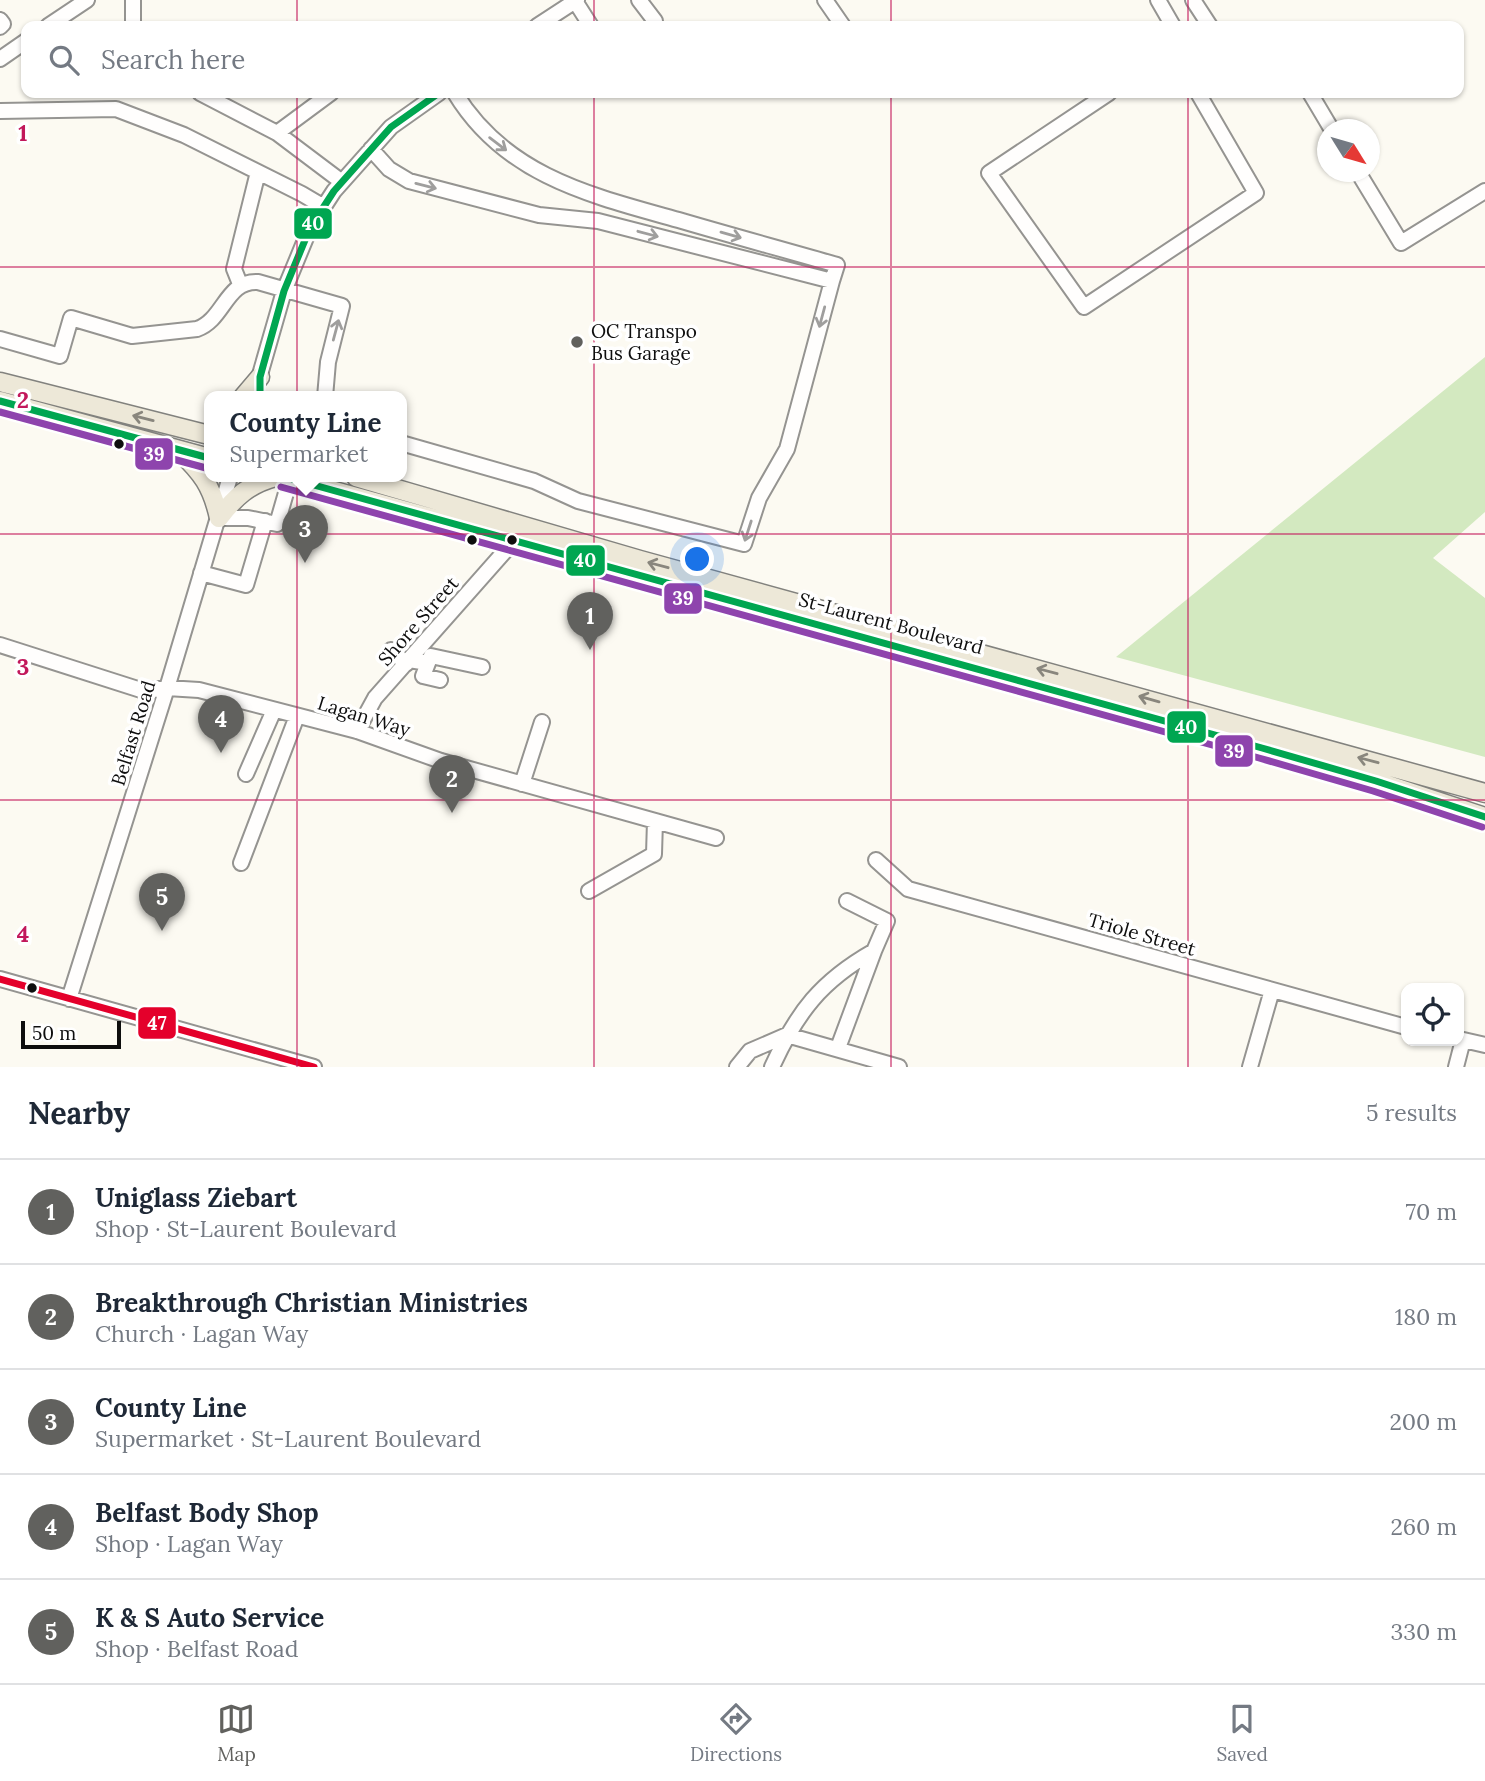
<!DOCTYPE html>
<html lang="en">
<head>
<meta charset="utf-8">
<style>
	:root { --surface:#fff; --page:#f6f6f7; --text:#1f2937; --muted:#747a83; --line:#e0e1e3; --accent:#61615e }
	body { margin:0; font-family:Lora,serif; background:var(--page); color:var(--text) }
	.controls { position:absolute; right:21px; bottom:21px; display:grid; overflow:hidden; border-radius:14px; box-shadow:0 2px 5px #0004 }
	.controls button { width:63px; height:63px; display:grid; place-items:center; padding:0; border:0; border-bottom:2px solid var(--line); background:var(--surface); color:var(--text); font:35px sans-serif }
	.compass { position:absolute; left:1317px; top:119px; width:63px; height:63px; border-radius:50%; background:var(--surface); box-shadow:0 2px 5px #0004; rotate:127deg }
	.scale { position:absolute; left:21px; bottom:18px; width:100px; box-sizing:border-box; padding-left:7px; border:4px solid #0e0e0e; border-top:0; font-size:19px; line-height:24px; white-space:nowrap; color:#0e0e0e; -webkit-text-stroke:5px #fff; paint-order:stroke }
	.you { position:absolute; left:698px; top:560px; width:24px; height:24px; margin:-18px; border:5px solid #fff; border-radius:50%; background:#1a73e8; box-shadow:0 0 0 10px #1a73e833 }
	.badge { display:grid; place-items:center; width:46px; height:46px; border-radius:50%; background:var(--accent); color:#fff; font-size:23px; font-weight:700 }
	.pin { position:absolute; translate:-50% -58px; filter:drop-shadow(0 2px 4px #0008) }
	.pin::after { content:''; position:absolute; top:37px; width:24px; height:21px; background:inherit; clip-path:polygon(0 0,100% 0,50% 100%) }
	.popup { position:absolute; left:204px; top:391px; width:203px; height:91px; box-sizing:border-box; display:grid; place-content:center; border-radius:14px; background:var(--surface); filter:drop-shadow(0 2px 5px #0005); font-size:23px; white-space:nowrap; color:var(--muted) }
	.popup b { font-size:26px; color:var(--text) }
	.popup::after { content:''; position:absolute; left:50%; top:100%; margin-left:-14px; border:14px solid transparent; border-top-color:var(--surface) }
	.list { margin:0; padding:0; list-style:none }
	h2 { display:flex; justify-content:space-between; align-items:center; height:91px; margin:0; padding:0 28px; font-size:30px }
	h2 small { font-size:23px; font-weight:400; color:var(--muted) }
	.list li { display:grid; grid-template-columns:46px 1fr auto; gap:21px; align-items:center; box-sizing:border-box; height:105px; padding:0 28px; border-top:2px solid var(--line) }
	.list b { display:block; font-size:26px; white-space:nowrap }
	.list p { margin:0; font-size:23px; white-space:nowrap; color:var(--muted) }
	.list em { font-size:23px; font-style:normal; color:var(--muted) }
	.icon { flex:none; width:38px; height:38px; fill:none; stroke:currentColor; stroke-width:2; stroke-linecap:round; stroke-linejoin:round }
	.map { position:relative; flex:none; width:1485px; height:1067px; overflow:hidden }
	.search { position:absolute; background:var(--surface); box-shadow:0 2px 5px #0004; left:21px; right:21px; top:21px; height:77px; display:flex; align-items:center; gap:18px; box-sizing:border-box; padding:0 24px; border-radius:14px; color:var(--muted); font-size:26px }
	.sheet { height:616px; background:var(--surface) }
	nav { display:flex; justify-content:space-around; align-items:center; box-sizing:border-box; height:98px; border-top:2px solid var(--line); background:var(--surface); font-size:19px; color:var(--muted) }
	nav a { display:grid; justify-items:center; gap:4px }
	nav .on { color:var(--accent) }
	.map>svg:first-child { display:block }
</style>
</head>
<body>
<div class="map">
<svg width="1485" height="1067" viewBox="0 0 1485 1067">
	<rect width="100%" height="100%" fill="#fcfaf2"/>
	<path fill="#d3e9c0" d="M1485,357V512L1433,558L1485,598V757L1116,657Z"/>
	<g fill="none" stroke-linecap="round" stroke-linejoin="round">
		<g stroke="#959491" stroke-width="18">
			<path id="minor" d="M133,0V26
				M639,0L655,21
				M825,0L843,26
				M1158,0L1173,26
				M1193,0L1210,26
				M575,1L591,26
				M0,20L3,24L0,27
				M48,26L87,0
				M537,26L577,0
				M0,59L26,41
				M200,93L277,133
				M331,93L277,133L342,182
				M455,93C506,177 593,196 682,221C733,236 785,250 837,265L832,281
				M1109,93L989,173L1084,307L1256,193L1198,93
				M1310,93L1332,130
				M0,111L116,109L184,135L302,194L324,207
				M371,149L389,169L409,181L539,215L598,221L832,281L787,449L759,498L744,544L578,501L534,481L401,443
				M1358,172L1401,243L1485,191
				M240,284L234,269L258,172
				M0,339L60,356L71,318L132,336L197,329C224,320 226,280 258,282L342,306L328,362L325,397
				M257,385L284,291L310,228L334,191L391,127L439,93
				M219,518H248L277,524L290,479
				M201,573L246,585L265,521
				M0,645L144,691L167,688L199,690L357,731L441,761L716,838
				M391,650L406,664
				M409,660L428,663L431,656L482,667
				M428,663L423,676L440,680
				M357,731L375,698L514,541
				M246,774L274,710
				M522,784L542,722
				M876,860L908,889L1406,1027
				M241,863L297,716
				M589,891L654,854L655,821
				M847,901L887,921L874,951
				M0,979L314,1067
				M69,999L167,688L230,477
				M1459,1039L1485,1045
				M737,1067L750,1051L787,1035L899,1067
				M772,1067C797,1012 821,981 874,951L838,1048
				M1250,1067L1272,990
				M1456,1067L1463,1040"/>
		</g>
		<g stroke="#82827e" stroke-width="21">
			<path id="major" d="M0,382L209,435
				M243,397L260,377
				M0,401L209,458
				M179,451C202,473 212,486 219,518
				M284,477L1262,748L1376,781L1485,817
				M356,477L640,560L1485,793
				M219,518C235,497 249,484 275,477"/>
		</g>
		<use href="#minor" stroke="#fffefd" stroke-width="14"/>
		<use href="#major" stroke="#ede8d8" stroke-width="18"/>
		<g stroke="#fff" stroke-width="12">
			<path id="bus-1" d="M260,397V377L284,291L310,228L334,191L391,127L439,93
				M0,401L209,458
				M285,477L1262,748L1376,781L1485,817"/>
		</g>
		<g stroke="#fff" stroke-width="12">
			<path id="bus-2" d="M0,412L206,468
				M281,487L1259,758L1373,791L1482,827"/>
		</g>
		<g stroke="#fff" stroke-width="12">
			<path id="bus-3" d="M0,979L314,1067"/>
		</g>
		<use href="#bus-1" stroke="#00a651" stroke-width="7"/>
		<use href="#bus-2" stroke="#8e44ad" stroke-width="7"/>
		<use href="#bus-3" stroke="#e4002b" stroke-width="7"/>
	</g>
	<defs><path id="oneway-shaft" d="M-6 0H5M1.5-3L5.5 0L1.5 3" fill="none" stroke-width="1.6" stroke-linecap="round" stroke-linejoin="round" transform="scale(1.75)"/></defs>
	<g stroke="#9f9e9d">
		<use href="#oneway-shaft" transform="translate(498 144) rotate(37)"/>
		<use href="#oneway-shaft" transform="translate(426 186) rotate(14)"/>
		<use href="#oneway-shaft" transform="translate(648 234) rotate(15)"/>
		<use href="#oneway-shaft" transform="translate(731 235) rotate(16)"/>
		<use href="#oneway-shaft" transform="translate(822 317) rotate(105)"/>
		<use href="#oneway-shaft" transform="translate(336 330) rotate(-75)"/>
		<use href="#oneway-shaft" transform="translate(748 531) rotate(108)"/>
	</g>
	<g stroke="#89867d">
		<use href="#oneway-shaft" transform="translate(143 418) rotate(-166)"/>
		<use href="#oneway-shaft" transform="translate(658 565) rotate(-165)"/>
		<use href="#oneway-shaft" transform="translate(1047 671) rotate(-165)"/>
		<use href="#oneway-shaft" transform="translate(1149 699) rotate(-164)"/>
		<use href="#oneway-shaft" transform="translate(1368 760) rotate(-165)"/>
	</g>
	<path fill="none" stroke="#c2185b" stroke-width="2" stroke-opacity="0.55" d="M297,0V26M594,0V26M891,0V26M1188,0V26M297,93V1067M594,93V1067M891,93V1067M1188,93V1067M0,267H1485M0,534H1485M0,800H1485"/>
	<circle fill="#61615e" stroke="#fff" stroke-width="2.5" cx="577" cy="342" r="7"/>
	<g fill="#0e0e0e" stroke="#fff" stroke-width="2.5">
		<circle cx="119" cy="444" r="6"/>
		<circle cx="472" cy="540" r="6"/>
		<circle cx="512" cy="540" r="6"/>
		<circle cx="32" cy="988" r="6"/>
	</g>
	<g text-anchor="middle" stroke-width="7" stroke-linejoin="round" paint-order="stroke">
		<g font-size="19" fill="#0e0e0e" stroke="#fff" text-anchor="start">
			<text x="591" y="338">OC Transpo<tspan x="591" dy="22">Bus Garage</tspan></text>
		</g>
		<g font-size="19" fill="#0e0e0e" stroke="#fff">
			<text transform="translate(418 621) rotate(-49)" y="7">Shore Street</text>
			<text transform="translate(891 623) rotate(15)" y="7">St-Laurent Boulevard</text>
			<text transform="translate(364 716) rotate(17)" y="7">Lagan Way</text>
			<text transform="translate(133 733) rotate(-73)" y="7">Belfast Road</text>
			<text transform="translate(1142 934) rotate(16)" y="7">Triole Street</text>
		</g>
	</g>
	<g font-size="23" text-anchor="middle" font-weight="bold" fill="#c2185b" stroke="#fff" stroke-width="7" stroke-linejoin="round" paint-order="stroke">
		<text x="23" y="141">1</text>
		<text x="23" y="408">2</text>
		<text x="23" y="675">3</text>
		<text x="23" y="942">4</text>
	</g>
	<g stroke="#fff" stroke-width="2.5">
		<rect x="293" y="207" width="40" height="33" rx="7" fill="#00a651"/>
		<rect x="134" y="437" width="40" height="34" rx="7" fill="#8e44ad"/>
		<rect x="565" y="544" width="41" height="33" rx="7" fill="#00a651"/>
		<rect x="663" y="582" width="40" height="33" rx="7" fill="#8e44ad"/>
		<rect x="1166" y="710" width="41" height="34" rx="7" fill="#00a651"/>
		<rect x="1214" y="734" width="40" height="34" rx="7" fill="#8e44ad"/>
		<rect x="137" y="1006" width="40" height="34" rx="7" fill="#e4002b"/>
	</g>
	<g font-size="19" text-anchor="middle" font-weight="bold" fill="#fff">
		<text x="313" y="230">40</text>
		<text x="154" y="461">39</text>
		<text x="585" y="567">40</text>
		<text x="683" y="605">39</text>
		<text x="1186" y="734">40</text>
		<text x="1234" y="758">39</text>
		<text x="157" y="1030">47</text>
	</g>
</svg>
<div class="controls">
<button><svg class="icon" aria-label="locate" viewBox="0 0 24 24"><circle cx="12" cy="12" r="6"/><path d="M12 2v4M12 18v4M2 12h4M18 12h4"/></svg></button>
</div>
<svg class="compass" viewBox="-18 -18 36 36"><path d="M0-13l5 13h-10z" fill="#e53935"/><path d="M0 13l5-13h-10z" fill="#747a83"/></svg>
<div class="scale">50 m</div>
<div class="you"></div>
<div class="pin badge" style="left:590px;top:650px">1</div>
<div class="pin badge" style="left:452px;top:813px">2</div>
<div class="pin badge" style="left:305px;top:563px">3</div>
<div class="popup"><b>County Line</b>Supermarket</div>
<div class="pin badge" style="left:221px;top:753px">4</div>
<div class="pin badge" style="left:162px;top:931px">5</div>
<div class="search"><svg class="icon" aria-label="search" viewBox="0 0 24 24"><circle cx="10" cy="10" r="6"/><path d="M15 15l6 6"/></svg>Search here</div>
</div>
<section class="sheet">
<h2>Nearby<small>5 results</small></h2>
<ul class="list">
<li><span class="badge">1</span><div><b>Uniglass Ziebart</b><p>Shop · St-Laurent Boulevard</p></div><em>70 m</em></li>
<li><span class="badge">2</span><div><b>Breakthrough Christian Ministries</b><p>Church · Lagan Way</p></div><em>180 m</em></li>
<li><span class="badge">3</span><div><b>County Line</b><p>Supermarket · St-Laurent Boulevard</p></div><em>200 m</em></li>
<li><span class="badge">4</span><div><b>Belfast Body Shop</b><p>Shop · Lagan Way</p></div><em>260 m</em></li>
<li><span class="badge">5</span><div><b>K &amp; S Auto Service</b><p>Shop · Belfast Road</p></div><em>330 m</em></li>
</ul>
</section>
<nav>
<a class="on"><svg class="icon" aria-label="map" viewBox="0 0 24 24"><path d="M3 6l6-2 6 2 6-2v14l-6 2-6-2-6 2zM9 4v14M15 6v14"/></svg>Map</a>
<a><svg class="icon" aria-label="directions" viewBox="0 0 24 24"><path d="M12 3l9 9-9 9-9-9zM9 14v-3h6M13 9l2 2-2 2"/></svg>Directions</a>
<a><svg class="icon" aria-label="saved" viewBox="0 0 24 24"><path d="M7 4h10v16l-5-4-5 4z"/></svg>Saved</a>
</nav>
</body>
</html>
